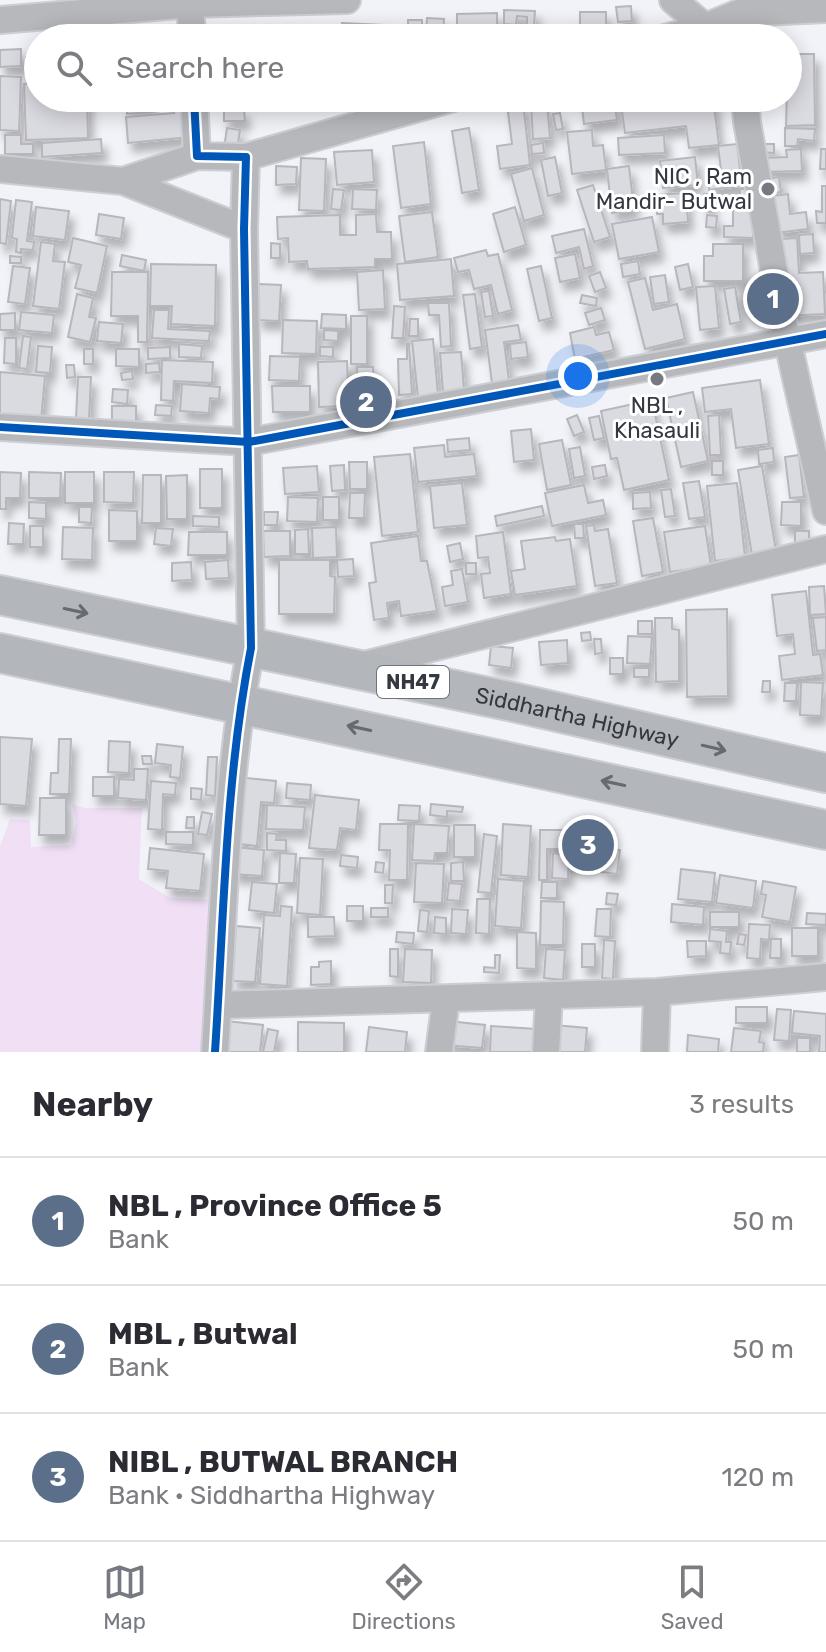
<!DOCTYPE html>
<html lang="en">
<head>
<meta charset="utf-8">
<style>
	:root { --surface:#fff; --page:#f7f7f7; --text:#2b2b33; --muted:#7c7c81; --line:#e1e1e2; --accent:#767981 }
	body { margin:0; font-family:Rubik,sans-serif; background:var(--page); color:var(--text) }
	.you { position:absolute; left:578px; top:376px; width:28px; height:28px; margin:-20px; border:6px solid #fff; border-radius:50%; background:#1a73e8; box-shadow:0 0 0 12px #1a73e833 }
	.badge { display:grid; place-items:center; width:52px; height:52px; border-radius:50%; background:var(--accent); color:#fff; font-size:26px; font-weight:700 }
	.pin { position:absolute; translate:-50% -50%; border:4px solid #fff; box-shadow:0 2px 8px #0006 }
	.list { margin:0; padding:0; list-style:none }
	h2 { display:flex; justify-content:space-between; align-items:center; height:104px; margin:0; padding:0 32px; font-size:34px }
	h2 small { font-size:26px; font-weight:400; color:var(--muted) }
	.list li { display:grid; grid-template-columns:52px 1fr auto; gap:24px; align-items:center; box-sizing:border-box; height:128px; padding:0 32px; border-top:2px solid var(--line) }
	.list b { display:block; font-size:30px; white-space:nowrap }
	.list p { margin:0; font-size:26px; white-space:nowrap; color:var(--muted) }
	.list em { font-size:26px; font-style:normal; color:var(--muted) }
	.icon { flex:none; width:44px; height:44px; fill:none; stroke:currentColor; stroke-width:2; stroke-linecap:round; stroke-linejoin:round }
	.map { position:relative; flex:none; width:826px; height:1052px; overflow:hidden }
	.search { position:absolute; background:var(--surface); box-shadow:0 4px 20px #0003; left:24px; right:24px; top:24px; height:88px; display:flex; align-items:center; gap:20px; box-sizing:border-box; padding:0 28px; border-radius:44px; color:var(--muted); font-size:30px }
	.sheet { height:488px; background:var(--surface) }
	nav { display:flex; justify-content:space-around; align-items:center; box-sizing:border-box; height:112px; border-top:2px solid var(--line); background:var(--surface); font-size:22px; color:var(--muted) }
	nav a { display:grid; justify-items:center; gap:4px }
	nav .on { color:var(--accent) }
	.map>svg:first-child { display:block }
</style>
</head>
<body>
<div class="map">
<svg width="826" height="1052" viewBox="0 0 826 1052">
	<defs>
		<filter id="shadow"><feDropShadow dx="5" dy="9" stdDeviation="4" flood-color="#0004"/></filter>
	</defs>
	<rect width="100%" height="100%" fill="#f2f3f8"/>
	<path fill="#f0dff5" d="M72,804L85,808H142L139,879L170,898L216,900L203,1052H0V846L10,819L30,820L31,847L71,845L76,821Z"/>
	<path fill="#dadae1" stroke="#b7b6bd" stroke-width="2" filter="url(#shadow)" d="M631,6L632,21L618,22L616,7Z
		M504,10L535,11L534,25H527V17L517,16L516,25L504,24Z
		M580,12H606V38H580Z
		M497,13V35L457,38V14Z
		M427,18L444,19L443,38H426Z
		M408,20H422V38H408Z
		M342,23L384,25L383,38H342Z
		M302,27L321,28V38H302Z
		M278,28H298V37L278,38Z
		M258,29V38H233V30Z
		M211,30H229V38H211Z
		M181,32V38H167L166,33Z
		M21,49V66L0,67V50Z
		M788,54H814L815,125L786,126Z
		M38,56V79H27L26,57Z
		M0,76L21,77L19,131L0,130Z
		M38,83V98H87L88,138L26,140L24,84Z
		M126,98H151L152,112L127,114Z
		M172,98H187L190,137L128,143L126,117L174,113Z
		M371,98H411L375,117Z
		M581,98H614L617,120L584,124Z
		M620,98H713L719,145L689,148L686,126L625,133Z
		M523,102L530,165L500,169L497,146L512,144L507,104Z
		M547,103L550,138L533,139L531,104Z
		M224,109H244L245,121H224Z
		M560,113L563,129L556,130L553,114Z
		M227,128L240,130L237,150L224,148Z
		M469,128L479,190L462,193L452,131Z
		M785,128L815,129L814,141L798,139L797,146H785Z
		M592,130L593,146L603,145L606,170L572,174L567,132Z
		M5,135H21V144H33V154H5Z
		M664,135L665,153L619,155L618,138Z
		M101,139L102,153L42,157V143Z
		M424,142L431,204L401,208L393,146Z
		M543,143L544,153L532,154L531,145Z
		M737,144L742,186L709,190L708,171L721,170L718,146Z
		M758,144H774V153L758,152Z
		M801,149L802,171L763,172V158L787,157L786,150Z
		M821,149H826V169H820Z
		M372,150L374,182L337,185L334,152Z
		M555,157L562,193L548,196L541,160Z
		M695,157L698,185L663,188L660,161Z
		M301,158L326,159L324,211L299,210Z
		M276,166L297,167L296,184L276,185Z
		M629,166L634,210L612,213L607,169Z
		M532,168L544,215L524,221L511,174Z
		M779,177L781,192L766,194L764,179Z
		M593,185L610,237L594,242L577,190Z
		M822,186H826V223H817L816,211L822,212Z
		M333,189L344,190L341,210L331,209Z
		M353,189L377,190L376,210L352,209Z
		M740,189H747V206H740Z
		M686,193L688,222L663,224V214H657L656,195Z
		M704,194H711V212L704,211Z
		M788,194L790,214L806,212L808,229L776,233L772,196Z
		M0,199L11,201L6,244L0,243Z
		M16,200L32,202L27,241L34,242L33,250L21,249V253L16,252L17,239L12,238Z
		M36,207L69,211L65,240L33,236Z
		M515,207L526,245L504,252L493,214Z
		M733,210H753V238L724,237V226H733Z
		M432,212L438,257L405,262L399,216Z
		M99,214L124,218L121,239L96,235Z
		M376,214L377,232H391L392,259H375V267L308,269L307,261L289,262L288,238L278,239L277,217L340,215V235H356V215Z
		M707,215L717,216L716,228L706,227Z
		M652,217L659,252L619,259L612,224Z
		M584,229L593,266L584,269L579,247L556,253L552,236Z
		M813,234L814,253L800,254L799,235Z
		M73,238L107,246L97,293L75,288L81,265L68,262Z
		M797,238L799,273L823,272L825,314L783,316L779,239Z
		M41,242L55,244L53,261L65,262L59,309L33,306Z
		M271,243L280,244V258H271Z
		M713,244H743V281H704V256H713Z
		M486,250L488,256L498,254L512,310L498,314L491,285L474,289L469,270L458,272L454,258Z
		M575,254L580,278L560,282L555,258Z
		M122,255L146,260L144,271L120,266Z
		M10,256L21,257V263H10Z
		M451,259L454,296L400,300L397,264Z
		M638,261L640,274L623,277L621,264Z
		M151,264L216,265L215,326L171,324L172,306H150Z
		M688,264L693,287L680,290L675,267Z
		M13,266L30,268L25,304L8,302Z
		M541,266L552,318L539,321L527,269Z
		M383,270L385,309L359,310L357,272Z
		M112,272H148L147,342H138V316H111Z
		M600,272L606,288L595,292L589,276Z
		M665,275L669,302L654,304L650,277Z
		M645,278L653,310L677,304L685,339L645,349L628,282Z
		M259,284L281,285L279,321L257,320Z
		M757,285L760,310L752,311L749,286Z
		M715,286L719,328L700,330L696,287Z
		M735,287L741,322L730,324L724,289Z
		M489,291L493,316L485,317L481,292Z
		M77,294L93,298L89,317L96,318L90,342L68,337Z
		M475,294L482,347L470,349L463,295Z
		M582,295L597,298L596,306L580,303Z
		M428,303H449L451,346L441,347L439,315H429Z
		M394,306L405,307L403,338H392Z
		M601,308L605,320L589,325L585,313Z
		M154,310H169L168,329L210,331L209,341L152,338Z
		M21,312L54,315L52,333L19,330Z
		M15,313V330H0V314Z
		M322,314L346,315V329L321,328Z
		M351,316H367V364H351Z
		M410,319H418V336H409Z
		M283,320L317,321L316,354L282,353Z
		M99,322L123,324L121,343L97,341Z
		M518,325L521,340L504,342L509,380L492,383L485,330Z
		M594,327L596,335L609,332L614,350L575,359L570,333Z
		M324,330L338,331V341L324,340Z
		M23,336L31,337L27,369L19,368Z
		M5,338H16V364L4,363Z
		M433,339L438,395L418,397L412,341Z
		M526,342L528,357L511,359L510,344Z
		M179,344L202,346L201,358L179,357Z
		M407,344H409L412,394L399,395L398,359H407Z
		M38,346L52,347L50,373L36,372Z
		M170,347V358L148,359V348Z
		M320,347H333V357L320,356Z
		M84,349H93V364H84Z
		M116,349H139V367L116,366Z
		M461,352L464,390L443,392L440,353Z
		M270,356L300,357L299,381L269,380Z
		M162,360L213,362L212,383L174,381L173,401L161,400Z
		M347,361L349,406L319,407L318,362Z
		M159,363L160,372L146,373V364Z
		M66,365H74L75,377L67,378Z
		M357,367H373L375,399H358Z
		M132,371L133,379L122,380L121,373Z
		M0,372L45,376L41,421L0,418Z
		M78,377H91L89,420L76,419Z
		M760,380L769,444L736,448L731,409L705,412L702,388Z
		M182,384L220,387L219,399L210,398L209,413L180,411Z
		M272,386H310V412H273Z
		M113,389L128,390L127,404L112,402Z
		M693,392L708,461L681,467L666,398Z
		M652,400L669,480L624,490L617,458L611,459L601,411Z
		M156,405L172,406L171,416L155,415Z
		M112,406H136V421H112Z
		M577,415L584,432L574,436L567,419Z
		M719,415L721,455H710L708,416Z
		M599,416L604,438L594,440L589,418Z
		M531,429L534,460L514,462L511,431Z
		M469,438L470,450L448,452L447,440Z
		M562,440L571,485L547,490L539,444Z
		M444,445L445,457L474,454L477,476L418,482L414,448Z
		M580,447L585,476L574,478L569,449Z
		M773,448L774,462L759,464L758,450Z
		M410,454L418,532L382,536L374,457Z
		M799,455L804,497L790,498L785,457Z
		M712,461H723V475H712Z
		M349,462H367V489H350Z
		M344,465L345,490L332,491L330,466Z
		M605,465L607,476L594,479L592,467Z
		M317,466L319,492L285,494L283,468Z
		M762,466L776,551L752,555L738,470Z
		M200,469H222V508H200Z
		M0,472L21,473L20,498H6V509H0Z
		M29,472L61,473L60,498H29Z
		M65,472H94V503H65Z
		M104,472H134L133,503L104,502Z
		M143,475H161V523H142Z
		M187,475V519H167L166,476Z
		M699,481L705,517L689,519L683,483Z
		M462,483L467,525L434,528L430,486Z
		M737,483L745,557L715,561L707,486Z
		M584,485L588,503L603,500L606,515L552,526L545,493Z
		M671,489L675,516L665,517L661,490Z
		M650,492L651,508L633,509V493Z
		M350,493H365L364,518H349Z
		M288,497L318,498L317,522L287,521Z
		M323,497H339V520H323Z
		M29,502L46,503V519L29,518Z
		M782,502H801V526L781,525Z
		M542,506L544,516L497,526L495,516Z
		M79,507H92L91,523L79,522Z
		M109,510L137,511V541H109Z
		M264,512H278L277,525H264Z
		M193,516L219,517V527L193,526Z
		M653,518L663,572L642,576L633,521Z
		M9,523L24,524L23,544H8Z
		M574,524H583L584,538H575Z
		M594,525L595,531L608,529L617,583L595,586L586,526Z
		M30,526H43V547H30Z
		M705,526L711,566L670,572L664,532Z
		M63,527L93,528L92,560L62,559Z
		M336,527L337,557L313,558L312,528Z
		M156,528L173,529L171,546L154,544Z
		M308,529L309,554H295V530Z
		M263,531H290V556L264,557Z
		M795,531H809V546H795Z
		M189,532H227V555H188Z
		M503,532L511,594L484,598L481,574L490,573L488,557L478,558L476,536Z
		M418,536L421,561H427L437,611L401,616L399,601L387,603L389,618L374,620L369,583L376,582L371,543Z
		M555,537L556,541L570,539L577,586L515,595L511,571L525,569L521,541Z
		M460,543L463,559L450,562L447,546Z
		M353,559L354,576L338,577L337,560Z
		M228,560L229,578L206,579L205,562Z
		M279,560H330V576L335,577L334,614H279Z
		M191,562L192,580L172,581V563Z
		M466,563H476V574H466Z
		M462,569L468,602L445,606L442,587L453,585L451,571Z
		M824,586L826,614L810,615L809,587Z
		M806,591L813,655L820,654L823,675L782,680L779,656L795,654L793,634L777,636L772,595Z
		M727,609L728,696L687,697L686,610Z
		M826,617V653V650L817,651L813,618Z
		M655,618H672V629L679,630V681L656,682Z
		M638,621H652V634H638Z
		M590,632L591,640L582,641L581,633Z
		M628,636L652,637L650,664L627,663Z
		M594,639H601L602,653L595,654Z
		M567,640L568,663L541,665L539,642Z
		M491,646L513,648L511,668L489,665Z
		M610,658H623V674H610Z
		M634,668H649V677H634Z
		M763,681H770V692H762Z
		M801,682L823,683L821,716L800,715Z
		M785,683H797L796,701H784Z
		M0,737L32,739L26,806L0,804Z
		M59,739H71L69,794H50L51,773H58Z
		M109,741L130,742L129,773L108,772Z
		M157,744L183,747L180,778L170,777L171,765L155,763Z
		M142,756H151L152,764H143Z
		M208,757H217L215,796L206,795Z
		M134,769H148L146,800L118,798L119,779L134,780Z
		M93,777H114V796H93Z
		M236,777L276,781L274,803L261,802L257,846L231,843Z
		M151,781L176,783L175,795L163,794L162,830L148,829Z
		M287,783L311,785L310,800L286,798Z
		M191,788L202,789L201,800L191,799Z
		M315,795L359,800L356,830L340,828L337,850L309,848Z
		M40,798H66V835H39Z
		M431,804L463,807L462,812L447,811V817L430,815Z
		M267,805L305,807L303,830L266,829Z
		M399,805L420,806L419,821L398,820Z
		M202,812L212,814L207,835L198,834Z
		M187,817H194V828H186Z
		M380,824H408L407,880H389L390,850H379Z
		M414,824L449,826L447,853H435L434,861L412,860Z
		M503,824L531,826L528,877L501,875Z
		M454,825H475V857H454Z
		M540,830H567L566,849H547V880H539Z
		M166,832H193V845L166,844Z
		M267,833L277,834L276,840H286V851L267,850Z
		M484,834L497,836L491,893L478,892Z
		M234,847L264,850L262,876L232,874Z
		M150,848L204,854L200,891L166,888L168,871L148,869Z
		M604,848L620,850L617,874L601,872Z
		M280,853L296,854L294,883H279Z
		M553,853L569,855L568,879L552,878Z
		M341,855L358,857L357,868L340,866Z
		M300,858L323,859L320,915L297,913Z
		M376,862L384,863L383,873L375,872Z
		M463,862L464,881H451V863Z
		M416,863L444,864L442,903L414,902Z
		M681,869L715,873L712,902L678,899Z
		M720,875L756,881L753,908L716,903Z
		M498,879L524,881L521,928L495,926Z
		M763,881L796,887L790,922L762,917L766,895L761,894Z
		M252,882L277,884L274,913L249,910Z
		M542,882H557V898H541Z
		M449,883L462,884L460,901L447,900Z
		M385,885H393L392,903H385Z
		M607,893L618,894L616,905L606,904Z
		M477,899H490L489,934L476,933Z
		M541,901L564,902L563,945H540Z
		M672,904L704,907L703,925L671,922Z
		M281,906L292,907L287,986L260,984L264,915L280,916Z
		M347,906H363V921H347Z
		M371,908H388V917H371Z
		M452,909L468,910L466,934L451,933Z
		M597,909H611L610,937L595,936Z
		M420,910L429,911L427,932L418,931Z
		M710,912H739V927H710Z
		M807,913L826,914V925L806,924Z
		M308,917H334L335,936L308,937Z
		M435,917L446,918V934L434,933Z
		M749,924L770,925L769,940L761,939L760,959L747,958Z
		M236,926L260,928L255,982L232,981Z
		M792,928H818V956H792Z
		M710,929L727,931L726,942H731L730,954L720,953L721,942L709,941Z
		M397,932L414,933L413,944L396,942Z
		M517,932L536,933V969L517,968Z
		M739,934L746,935L744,945L737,944Z
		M771,939H781V958H770Z
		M604,940L615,941L613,979L602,978Z
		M687,941H706V956L688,957Z
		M582,944H595V967H582Z
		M390,949H398V977L390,976Z
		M405,949L432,950L431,983L403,982Z
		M546,949L565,950L563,980L544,978Z
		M495,955H500L499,973L484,972V967L495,968Z
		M331,961V984L311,985V967H319V962Z
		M736,1007H767V1023H736Z
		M777,1009L791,1010L789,1041L774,1040Z
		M794,1011L826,1014V1052H819L820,1036L792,1033Z
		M226,1021L263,1025L260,1052H223Z
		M448,1021L485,1025L482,1048L445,1045Z
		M298,1022L344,1023V1052H298Z
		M554,1025L587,1028L585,1052H552Z
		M491,1026L536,1029L534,1052H490Z
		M369,1027L407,1032L405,1052H366Z
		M734,1028L761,1031L759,1042L764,1043L763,1052H731Z
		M268,1029L278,1031L274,1052H263Z
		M688,1035L719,1039L718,1052H687Z
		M797,1038H810V1052H797Z"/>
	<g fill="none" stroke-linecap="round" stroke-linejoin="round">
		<g stroke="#cdced3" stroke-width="30">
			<path id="minor" d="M190,0L192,38
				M673,0L705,27
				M739,13L741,38
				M0,20L190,4L347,0
				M665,38L705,27L739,13L826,9
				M194,98L197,156L246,157L244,229L251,648C225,780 224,917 215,1052
				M745,98L747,122L783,321L826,511
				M246,157L453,98
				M0,169L123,181L197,156
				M123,181L244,229
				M0,427L249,442L826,334
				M360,666L826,549
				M218,1005L657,992L826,977
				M439,1052L446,1000
				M546,1052L549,996
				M655,1052L657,992"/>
		</g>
		<g stroke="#cdced3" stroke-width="42">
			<g id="highway">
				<path id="s1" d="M0,595L513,702L826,773"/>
				<path d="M0,653L826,830"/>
			</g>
		</g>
		<use href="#minor" stroke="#b6b8bc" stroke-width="26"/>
		<use href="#highway" stroke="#b3b7bb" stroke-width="38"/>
		<g stroke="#fff" stroke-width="13">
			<path id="cycleway" d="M194,98L197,156L246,157L244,229L251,648C225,780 224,917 215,1052
				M0,427L249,442L826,334"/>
		</g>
		<use href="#cycleway" stroke="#0057b8" stroke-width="8"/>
	</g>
	<defs><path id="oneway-shaft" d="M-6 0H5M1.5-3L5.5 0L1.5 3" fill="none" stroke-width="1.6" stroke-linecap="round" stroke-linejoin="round" transform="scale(2)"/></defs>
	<g stroke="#666b72">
		<use href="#oneway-shaft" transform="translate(76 611) rotate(12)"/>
		<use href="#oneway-shaft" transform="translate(359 728) rotate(-168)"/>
		<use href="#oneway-shaft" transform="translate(714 748) rotate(13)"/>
		<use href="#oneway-shaft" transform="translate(613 783) rotate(-168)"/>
	</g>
	<g fill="#767981" stroke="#fff" stroke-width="3">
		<circle cx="768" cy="189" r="8"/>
		<circle cx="657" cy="379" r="8"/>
	</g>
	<g text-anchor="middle" stroke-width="6" stroke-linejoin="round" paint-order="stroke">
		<rect fill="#fff" stroke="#70747a" stroke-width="2" x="377" y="666" width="72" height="32" rx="6"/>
		<g font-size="20" font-weight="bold" fill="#333841">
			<text x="413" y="689">NH47</text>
		</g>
		<g font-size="22" fill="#333841" stroke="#fff" text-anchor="end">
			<text x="752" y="184">NIC , Ram<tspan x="752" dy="25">Mandir- Butwal</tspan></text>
			<text x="657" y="413" text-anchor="middle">NBL ,<tspan x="657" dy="25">Khasauli</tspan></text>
		</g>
		<g font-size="22" fill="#333841" stroke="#fff">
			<text dy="8" stroke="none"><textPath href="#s1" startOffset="590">Siddhartha Highway</textPath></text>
		</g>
	</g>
</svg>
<div class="you"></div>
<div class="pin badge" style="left:773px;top:299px;background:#5c6f8a">1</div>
<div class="pin badge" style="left:366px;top:402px;background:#5c6f8a">2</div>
<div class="pin badge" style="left:588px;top:845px;background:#5c6f8a">3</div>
<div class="search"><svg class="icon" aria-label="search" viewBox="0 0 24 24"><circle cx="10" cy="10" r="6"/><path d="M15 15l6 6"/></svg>Search here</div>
</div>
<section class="sheet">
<h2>Nearby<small>3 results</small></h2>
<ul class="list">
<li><span class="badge" style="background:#5c6f8a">1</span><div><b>NBL , Province Office 5</b><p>Bank</p></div><em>50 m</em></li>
<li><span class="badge" style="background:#5c6f8a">2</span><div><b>MBL , Butwal</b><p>Bank</p></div><em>50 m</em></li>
<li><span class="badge" style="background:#5c6f8a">3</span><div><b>NIBL , BUTWAL BRANCH</b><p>Bank · Siddhartha Highway</p></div><em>120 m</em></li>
</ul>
</section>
<nav>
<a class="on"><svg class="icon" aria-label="map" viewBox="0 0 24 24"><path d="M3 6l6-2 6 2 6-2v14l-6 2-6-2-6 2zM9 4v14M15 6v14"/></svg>Map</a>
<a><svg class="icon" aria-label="directions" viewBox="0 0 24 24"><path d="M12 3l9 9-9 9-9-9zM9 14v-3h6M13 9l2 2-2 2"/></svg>Directions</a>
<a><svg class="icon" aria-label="saved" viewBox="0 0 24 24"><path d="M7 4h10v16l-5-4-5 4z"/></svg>Saved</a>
</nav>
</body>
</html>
